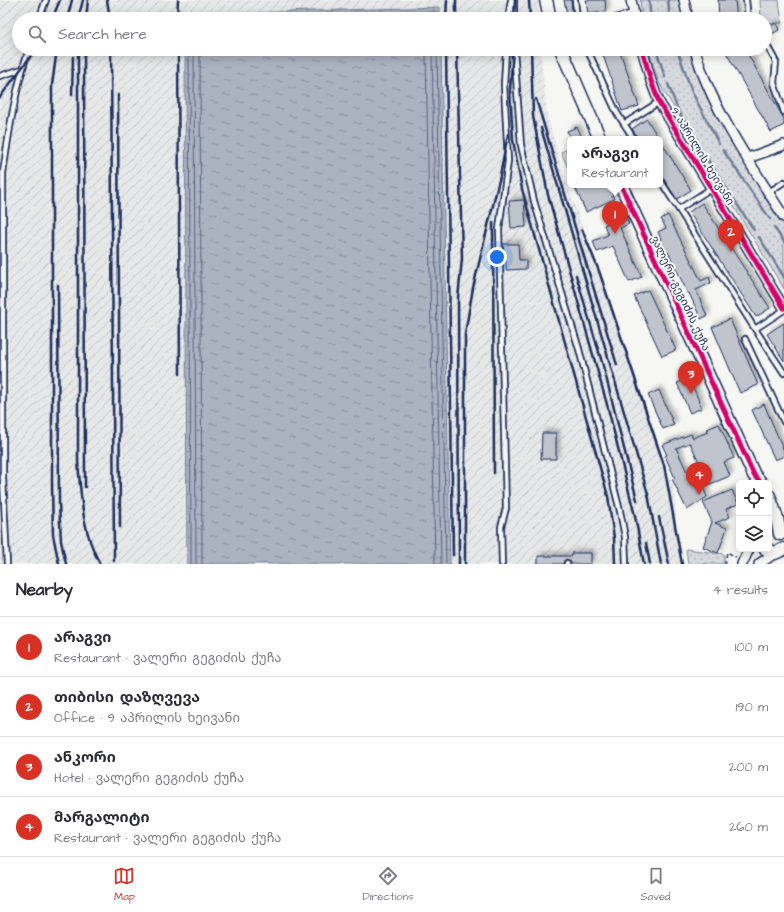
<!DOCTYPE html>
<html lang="en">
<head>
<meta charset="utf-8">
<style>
	:root { --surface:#fff; --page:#f7f7f7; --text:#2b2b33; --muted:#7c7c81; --line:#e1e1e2; --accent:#d93025 }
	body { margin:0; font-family:"Architects Daughter","Noto Sans Georgian",sans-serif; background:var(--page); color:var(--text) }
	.controls { position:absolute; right:12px; bottom:12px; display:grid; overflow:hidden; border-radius:6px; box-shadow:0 2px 10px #0003 }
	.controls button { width:36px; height:36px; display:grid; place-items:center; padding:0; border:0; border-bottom:1px solid var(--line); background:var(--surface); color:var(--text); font:20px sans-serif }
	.you { position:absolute; left:497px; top:257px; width:14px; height:14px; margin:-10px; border:3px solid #fff; border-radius:50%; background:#1a73e8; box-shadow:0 0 0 6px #1a73e833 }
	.badge { display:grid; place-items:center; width:26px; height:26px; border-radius:50%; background:var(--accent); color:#fff; font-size:13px; font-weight:700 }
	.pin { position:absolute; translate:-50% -33px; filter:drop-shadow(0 1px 2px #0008) }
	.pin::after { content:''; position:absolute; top:21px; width:14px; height:12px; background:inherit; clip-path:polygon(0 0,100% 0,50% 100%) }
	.popup { position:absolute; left:567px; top:136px; width:96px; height:52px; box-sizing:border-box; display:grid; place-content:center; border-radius:6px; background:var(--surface); filter:drop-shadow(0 1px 3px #0005); font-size:13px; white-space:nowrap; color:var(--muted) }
	.popup b { font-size:15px; color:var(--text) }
	.popup::after { content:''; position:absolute; left:50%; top:100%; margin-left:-8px; border:8px solid transparent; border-top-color:var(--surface) }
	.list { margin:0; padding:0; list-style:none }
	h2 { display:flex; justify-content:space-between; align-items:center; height:52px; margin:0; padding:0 16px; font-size:17px }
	h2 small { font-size:13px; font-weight:400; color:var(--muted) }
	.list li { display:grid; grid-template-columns:26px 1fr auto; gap:12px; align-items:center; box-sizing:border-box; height:60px; padding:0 16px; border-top:1px solid var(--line) }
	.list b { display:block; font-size:15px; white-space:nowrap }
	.list p { margin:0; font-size:13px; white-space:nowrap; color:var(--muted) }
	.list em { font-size:13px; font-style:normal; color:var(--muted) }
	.icon { flex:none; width:22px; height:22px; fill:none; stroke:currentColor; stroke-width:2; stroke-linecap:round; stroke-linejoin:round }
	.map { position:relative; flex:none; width:784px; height:564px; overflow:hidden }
	.search { position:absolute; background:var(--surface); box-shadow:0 2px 10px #0003; left:12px; right:12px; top:12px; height:44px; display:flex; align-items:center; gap:10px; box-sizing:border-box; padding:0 14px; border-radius:22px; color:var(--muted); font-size:15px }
	.sheet { height:292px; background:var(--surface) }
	nav { display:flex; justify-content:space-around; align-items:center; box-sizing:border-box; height:56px; border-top:1px solid var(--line); background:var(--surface); font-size:11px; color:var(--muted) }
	nav a { display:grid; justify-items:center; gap:2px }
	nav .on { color:var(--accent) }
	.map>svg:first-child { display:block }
</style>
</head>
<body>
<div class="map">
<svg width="784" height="564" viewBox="0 0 784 564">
	<defs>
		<pattern id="industrial-furrows" width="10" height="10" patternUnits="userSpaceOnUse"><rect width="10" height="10" fill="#e6e7e7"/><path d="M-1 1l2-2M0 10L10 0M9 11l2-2" fill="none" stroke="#c5c6c9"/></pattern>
		<pattern id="park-dots" width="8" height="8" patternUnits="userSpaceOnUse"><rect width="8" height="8" fill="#d6d9dd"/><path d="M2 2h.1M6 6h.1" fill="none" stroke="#b7bbc0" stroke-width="1.8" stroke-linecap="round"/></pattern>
		<pattern id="water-ripples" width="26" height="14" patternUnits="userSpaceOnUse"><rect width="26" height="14" fill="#abb2c0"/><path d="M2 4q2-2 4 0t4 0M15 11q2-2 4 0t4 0" fill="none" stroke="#8a919f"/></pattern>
		<filter id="shadow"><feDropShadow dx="3.5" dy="-3.5" stdDeviation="2" flood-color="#0004"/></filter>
	</defs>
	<rect width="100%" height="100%" fill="#f6f6f2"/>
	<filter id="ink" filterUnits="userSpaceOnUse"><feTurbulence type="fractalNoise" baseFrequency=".025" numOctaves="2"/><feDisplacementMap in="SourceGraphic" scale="8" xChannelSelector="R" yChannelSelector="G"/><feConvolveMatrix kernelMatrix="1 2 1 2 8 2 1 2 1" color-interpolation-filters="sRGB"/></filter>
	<g filter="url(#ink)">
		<path fill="url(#industrial-furrows)" d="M0,0H538L539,19H440V8L185,15V19H19V49H185L187,564H0Z
			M441,49H540L547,115L563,172L673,486L680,564H450Z"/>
		<path fill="#d6d9dd" stroke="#78849e" d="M760,0H779L782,23L765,24V19H761Z
			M570,148V167L568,168L561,152Z"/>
		<path fill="url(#park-dots)" stroke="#78849e" d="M640,0H680L682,19H642Z
			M648,49H690L694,61L784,225V289L659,83Z
			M686,549L724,554V564H688Z"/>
		<path fill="url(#water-ripples)" stroke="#717e99" d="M440,7V19H185V15Z
			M185,49H441L450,564H187Z"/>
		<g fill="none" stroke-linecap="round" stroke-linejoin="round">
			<path stroke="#556385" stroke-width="1" d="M189,19L434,12L436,13V19
				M353,19L429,17L431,19
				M189,49L191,564
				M194,49L196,564
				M200,49L202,564
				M426,49L435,564
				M432,49L441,564
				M437,49L446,564"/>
			<path stroke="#717e99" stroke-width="2.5" d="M668,0L670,19
				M649,1L651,19
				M656,49L665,77
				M677,49L692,92L719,144
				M668,84L678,110L703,153
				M723,150L770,219
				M708,160L754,230
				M774,227L784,242
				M759,237L784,277"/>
		</g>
		<path fill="#c0c4cd" stroke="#1b2f5e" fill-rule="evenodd" filter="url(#shadow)" d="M564,0H571L573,19H568Z
			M586,0H605L606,12L588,14Z
			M718,0H735L737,19H719Z
			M776,23L779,30L772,34L769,27Z
			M601,49H619L639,106L622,111Z
			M724,49H745L784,119V125L771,132Z
			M647,119L659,139L638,138L632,129Z
			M577,127L582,137L571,139L567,131Z
			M660,140L691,190L677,199L660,174Z
			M574,185H608L614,199L586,212Z
			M524,200L526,227L511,228L509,201Z
			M702,203L770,308L756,317L689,212Z
			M623,209L629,224L620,228L642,277L629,282L613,246L597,252L593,241L608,235L604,225L611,221L609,215Z
			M668,215L701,281L709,277L711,283L696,290L707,316L701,319L689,293L688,294L668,252L666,253L660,239H661L658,232L666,228L661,219Z
			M503,244H518L519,260H526V269L506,270V260H504Z
			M648,290L676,350L662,356L634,296Z
			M730,319L758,385L740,393L712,327Z
			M784,323V361L767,334Z
			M689,378L702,408L690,413L677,383Z
			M659,390L674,425L663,429L648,395Z
			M764,404L784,451V456L775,460L752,410Z
			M719,424L734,458L724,462L730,476L703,487L707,497L687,510L672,479L675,478L665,456L667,455L662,445L691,434L693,438L708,432L707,429ZM690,443L701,466L687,472L676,448Z
			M542,433H556V459H541Z
			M732,490L738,504L726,509L730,517L715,523L727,528L718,553L703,547L712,522L703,502Z
			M572,553H591V564H571L567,559L564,561L563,564H538V556H572Z"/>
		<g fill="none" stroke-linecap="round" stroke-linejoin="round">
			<g stroke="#1b2f5e" stroke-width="8">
				<path id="lane" d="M575,0L577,19
					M746,0L748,19
					M39,19L46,0
					M508,19L511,0
					M514,19V1
					M612,19L633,13
					M765,42L776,62L774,83L784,112
					M514,49L521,145L534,201L579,349L620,511L625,537L626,564
					M587,49L617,113L634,139
					M0,76L22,69
					M624,124L659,102
					M660,180L755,329
					M769,192L784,182
					M679,209L710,189
					M784,310L755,329L784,373
					M745,339L784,422
					M7,564L3,478V173C9,131 15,89 29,49
					M502,564L501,527L506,508L499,229L508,161L504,85L506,49
					M567,564V563"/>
			</g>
			<g stroke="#1b2f5e" stroke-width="12">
				<path id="street" d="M631,0L635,19
					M684,0L688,19
					M642,49L651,81L659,102L784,308
					M695,49C708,103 754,169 784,217
					M748,158L784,145
					M742,564L749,549
					M759,564L775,553"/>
			</g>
			<g stroke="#1b2f5e" stroke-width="15">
				<path id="secondary" d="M546,0L550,19
					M561,49L600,139
					M621,185L754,475L761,483
					M769,496L777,518L780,534
					M766,549L775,553L784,549"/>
			</g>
			<path stroke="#1b2f5e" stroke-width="1.5" stroke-dasharray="4 3" stroke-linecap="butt" d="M725,564L727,552L736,557"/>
			<use href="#lane" stroke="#f6f6f2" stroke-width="4.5"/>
			<use href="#street" stroke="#f6f6f2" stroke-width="9"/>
			<use href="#secondary" stroke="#f6f6f2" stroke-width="12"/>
			<path stroke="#1b2f5e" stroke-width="2.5" d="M107,0L110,19
				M456,0V19
				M529,0L530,19
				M52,19L60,0
				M67,19L72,0
				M78,19L83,0
				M86,19L88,0
				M177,19L178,0
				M446,19L447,0
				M514,19L515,0
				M57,49L52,85V485L53,535L59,564
				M78,49V461C81,497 82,531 100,564
				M84,49L85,487
				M111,49L114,561
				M178,49L180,374
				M446,49L453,555
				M457,49L462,259L458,298L459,564
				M513,49L510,90L513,140L522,189L608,496L614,538L615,564
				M531,49L533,116L548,195L608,408L635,516L644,564
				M72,95L73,57
				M118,95L120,527
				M0,97L36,49
				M536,99L617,365
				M541,128L648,494L661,564
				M499,181L508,134
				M493,222L494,473
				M582,229L599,271L664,465L682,564
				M576,275L604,369L637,500
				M58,285L59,503L61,541L66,564
				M659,517L669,564
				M646,543L650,564
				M465,564V334L473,288L500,176"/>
			<g stroke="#f6f6f2" stroke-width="8">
				<path id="cycleway" d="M642,49L651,81L659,102L784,308
					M621,185L754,475L761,483"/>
			</g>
			<use href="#cycleway" stroke="#d6006c" stroke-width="5"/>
		</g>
	</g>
	<g text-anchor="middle" stroke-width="4" stroke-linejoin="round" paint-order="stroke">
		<g font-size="11" fill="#1b2f5e" stroke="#f6f6f2">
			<text transform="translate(703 156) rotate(59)" y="4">9 აპრილის ხეივანი</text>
			<text transform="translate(681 293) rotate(65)" y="4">ვალერი გეგიძის ქუჩა</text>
		</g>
	</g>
</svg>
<div class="controls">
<button><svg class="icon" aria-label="locate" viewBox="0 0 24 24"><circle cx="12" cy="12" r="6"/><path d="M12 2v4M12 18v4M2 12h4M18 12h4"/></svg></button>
<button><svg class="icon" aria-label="layers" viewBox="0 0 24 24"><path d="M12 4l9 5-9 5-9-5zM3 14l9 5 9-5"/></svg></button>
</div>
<div class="you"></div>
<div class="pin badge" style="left:615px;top:234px">1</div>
<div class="popup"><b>არაგვი</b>Restaurant</div>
<div class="pin badge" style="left:731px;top:252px">2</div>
<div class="pin badge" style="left:691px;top:394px">3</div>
<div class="pin badge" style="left:699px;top:495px">4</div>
<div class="search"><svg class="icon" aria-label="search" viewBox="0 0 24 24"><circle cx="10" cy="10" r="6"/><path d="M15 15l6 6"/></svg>Search here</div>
</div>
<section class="sheet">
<h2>Nearby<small>4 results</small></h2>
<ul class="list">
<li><span class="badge">1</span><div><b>არაგვი</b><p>Restaurant · ვალერი გეგიძის ქუჩა</p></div><em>100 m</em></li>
<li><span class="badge">2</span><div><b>თიბისი დაზღვევა</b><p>Office · 9 აპრილის ხეივანი</p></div><em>190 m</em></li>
<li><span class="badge">3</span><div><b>ანკორი</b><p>Hotel · ვალერი გეგიძის ქუჩა</p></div><em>200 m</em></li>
<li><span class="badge">4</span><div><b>მარგალიტი</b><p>Restaurant · ვალერი გეგიძის ქუჩა</p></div><em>260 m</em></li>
</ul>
</section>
<nav>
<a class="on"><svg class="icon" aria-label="map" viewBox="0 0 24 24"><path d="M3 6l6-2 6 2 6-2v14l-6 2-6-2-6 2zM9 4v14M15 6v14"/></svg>Map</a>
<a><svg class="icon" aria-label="directions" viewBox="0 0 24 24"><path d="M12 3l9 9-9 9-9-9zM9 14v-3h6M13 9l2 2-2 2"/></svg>Directions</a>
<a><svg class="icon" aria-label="saved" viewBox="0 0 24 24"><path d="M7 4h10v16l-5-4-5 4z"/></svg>Saved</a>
</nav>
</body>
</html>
